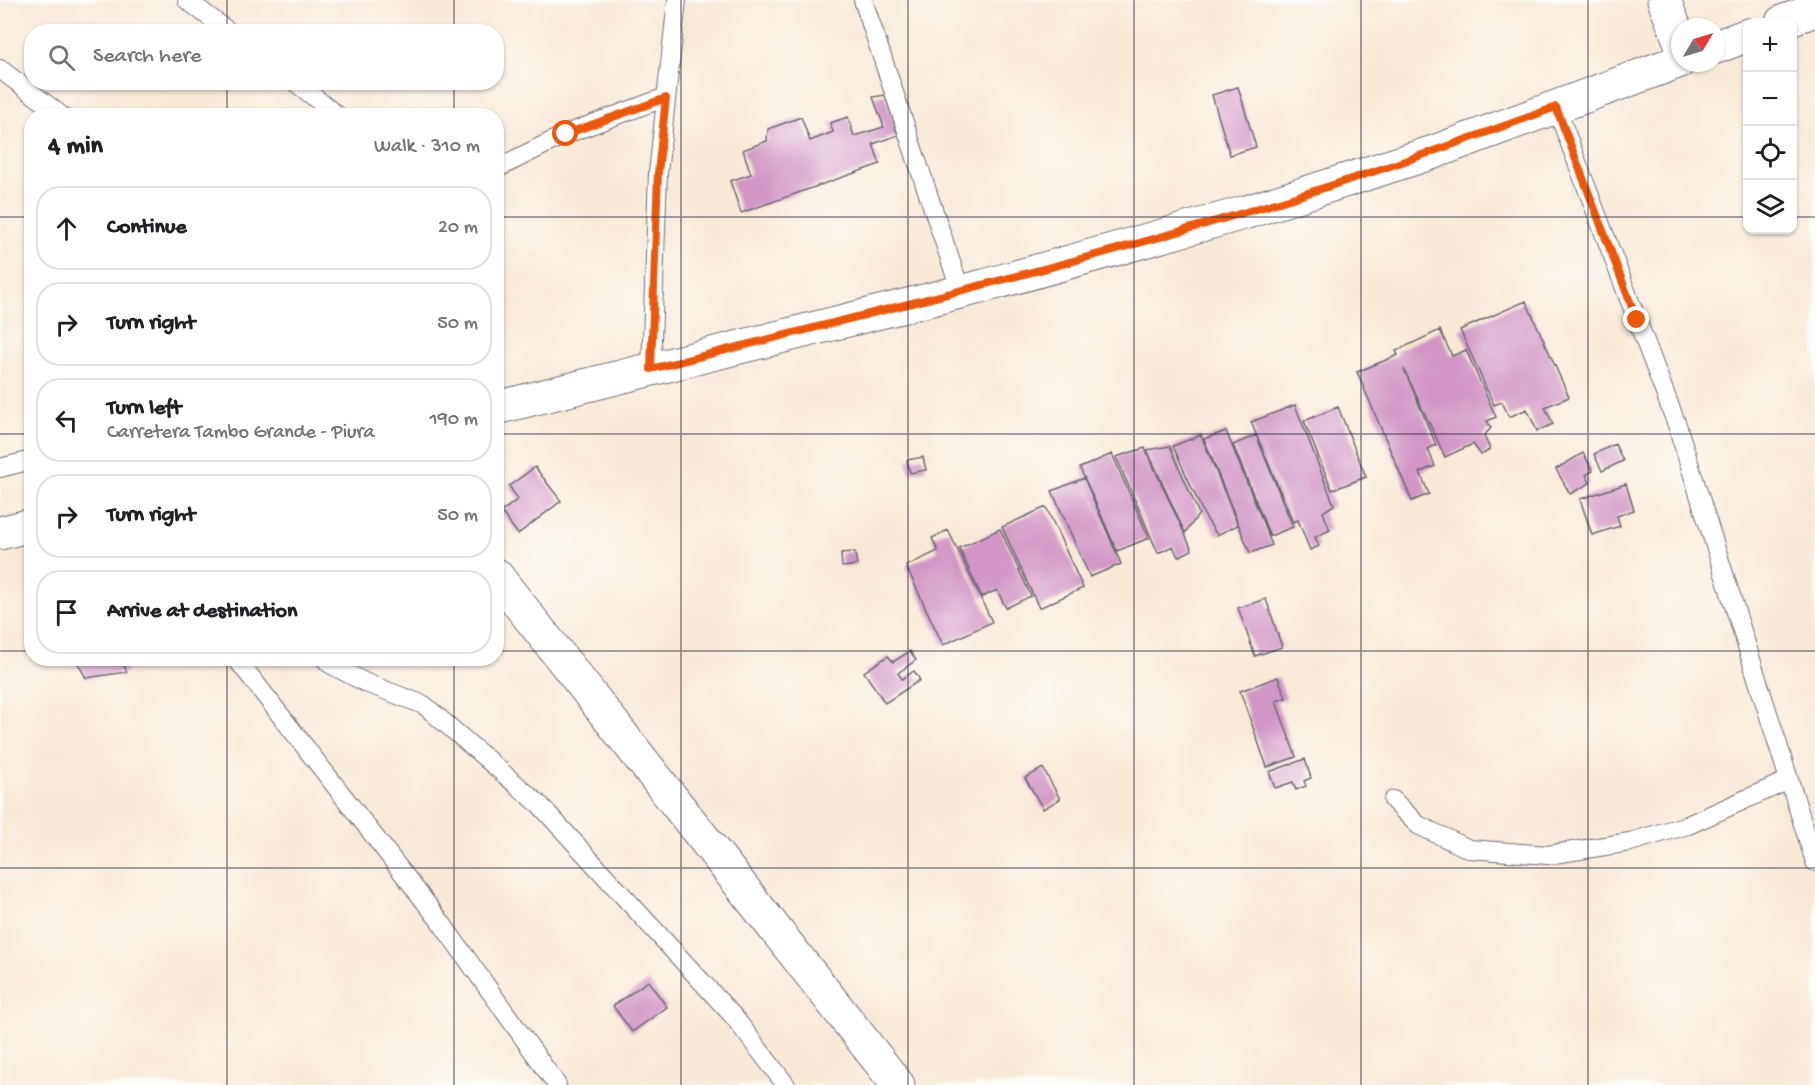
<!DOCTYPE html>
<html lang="en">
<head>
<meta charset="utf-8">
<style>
	:root { --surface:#fff; --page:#f2f2f2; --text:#202124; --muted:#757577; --line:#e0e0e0 }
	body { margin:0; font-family:"Gochi Hand",sans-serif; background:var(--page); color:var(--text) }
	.controls { position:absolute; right:18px; top:18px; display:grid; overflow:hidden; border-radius:12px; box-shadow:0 2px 4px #0004 }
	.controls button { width:54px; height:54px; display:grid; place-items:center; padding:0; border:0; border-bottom:2px solid var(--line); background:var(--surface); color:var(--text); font:30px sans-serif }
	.compass { position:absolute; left:1671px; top:18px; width:54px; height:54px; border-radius:50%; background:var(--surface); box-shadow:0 2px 4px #0004; rotate:52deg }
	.stop { position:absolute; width:18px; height:18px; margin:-14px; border:4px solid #ea580c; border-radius:50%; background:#fff }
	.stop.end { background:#ea580c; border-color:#fff; box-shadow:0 2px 6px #0008 }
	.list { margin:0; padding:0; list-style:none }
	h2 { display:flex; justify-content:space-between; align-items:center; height:78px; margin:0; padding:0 24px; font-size:26px }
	h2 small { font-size:20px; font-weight:400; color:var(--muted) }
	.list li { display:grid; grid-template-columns:39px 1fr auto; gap:18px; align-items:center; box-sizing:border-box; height:84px; margin:0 12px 12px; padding:0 12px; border:2px solid var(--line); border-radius:24px }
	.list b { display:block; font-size:22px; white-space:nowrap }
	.list p { margin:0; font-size:20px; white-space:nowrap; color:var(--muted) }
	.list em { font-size:20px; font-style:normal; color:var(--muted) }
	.icon { flex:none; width:33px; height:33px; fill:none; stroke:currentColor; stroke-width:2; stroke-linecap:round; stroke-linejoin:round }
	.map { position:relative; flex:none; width:1815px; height:1085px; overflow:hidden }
	.search { position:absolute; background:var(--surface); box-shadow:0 2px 4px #0004; left:24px; top:24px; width:480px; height:66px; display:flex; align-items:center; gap:15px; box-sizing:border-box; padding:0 21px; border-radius:24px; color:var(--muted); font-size:22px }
	.panel { position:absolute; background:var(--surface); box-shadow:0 2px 4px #0004; left:24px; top:108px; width:480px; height:558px; border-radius:24px }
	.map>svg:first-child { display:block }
</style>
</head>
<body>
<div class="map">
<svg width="1815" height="1085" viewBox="0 0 1815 1085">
	<rect width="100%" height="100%" fill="#fdfcf7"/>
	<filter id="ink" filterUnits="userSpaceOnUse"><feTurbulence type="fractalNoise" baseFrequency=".0167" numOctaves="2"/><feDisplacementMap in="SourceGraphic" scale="12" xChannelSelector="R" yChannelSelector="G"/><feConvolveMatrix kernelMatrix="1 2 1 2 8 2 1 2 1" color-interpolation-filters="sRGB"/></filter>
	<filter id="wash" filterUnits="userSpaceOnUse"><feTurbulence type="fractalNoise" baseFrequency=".008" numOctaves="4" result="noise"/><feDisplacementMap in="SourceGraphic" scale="24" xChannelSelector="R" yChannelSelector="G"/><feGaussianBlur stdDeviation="1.35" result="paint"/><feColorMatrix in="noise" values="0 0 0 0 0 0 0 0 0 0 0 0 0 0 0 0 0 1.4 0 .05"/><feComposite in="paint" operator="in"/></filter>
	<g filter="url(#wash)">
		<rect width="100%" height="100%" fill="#f8e9d7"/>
		<g id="blocks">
			<path fill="#d296c6" d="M1238,87L1256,147L1230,155L1212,95Z
				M885,95L898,135L873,144L880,164L741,213L730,181L751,174L743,150L767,141L768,129L801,117L810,141L833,132L830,123L848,117L854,136L884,127L873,97Z
				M1526,301L1569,397L1545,407L1553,424L1537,431L1527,409L1509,417L1502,402L1494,405L1460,330Z
				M1440,330L1452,356L1466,350L1496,417L1487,421L1491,428L1484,436L1490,449L1481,455L1473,444L1445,457L1404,369L1436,445L1428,449L1435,466L1420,472L1429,494L1412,501L1357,372L1398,355L1396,351Z
				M1295,405L1334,505L1323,512L1330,530L1315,537L1319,546L1310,550L1298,520L1293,522L1251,422Z
				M1338,407L1366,477L1332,490L1304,421Z
				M1226,431L1272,545L1250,553L1204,439Z
				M1201,435L1238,525L1217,535L1204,515L1173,446Z
				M1256,435L1293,527L1270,536L1233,445Z
				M1615,444L1623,461L1602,471L1594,454Z
				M1170,446L1199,514L1185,533L1147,450Z
				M1145,448L1192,550L1178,557L1173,546L1158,553L1116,457Z
				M1583,453L1593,471L1586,475L1590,483L1570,494L1556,469Z
				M1112,454L1149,538L1117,551L1080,468Z
				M923,457L926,470L910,473L907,460Z
				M535,467L561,501L518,534L501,512L518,499L509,486Z
				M1084,478L1121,564L1090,577L1052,491Z
				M1626,484L1634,510L1617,516L1620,526L1592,535L1580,499Z
				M1046,507L1083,588L1039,608L1002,527Z
				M1000,529L1031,596L1006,608L997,590L982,597L959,548Z
				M948,530L992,622L943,645L906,566L938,551L932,538Z
				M855,552L857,565L842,567L841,553Z
				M1266,599L1282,647L1255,656L1238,608Z
				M910,651L916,660L898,673L902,679L914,671L920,680L885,703L864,672L888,656L893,662Z
				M75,658H120L127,672L86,678Z
				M1278,677L1286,698L1276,701L1296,757L1267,767L1240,691Z
				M1305,759L1311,778L1304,781L1306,786L1296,790L1293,782L1275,788L1269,772Z
				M1043,768L1060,799L1043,809L1025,778Z
				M648,981L667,1007L632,1032L613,1006Z"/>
		</g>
	</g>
	<g filter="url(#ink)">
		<use href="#blocks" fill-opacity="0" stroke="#6d6872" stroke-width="1.5"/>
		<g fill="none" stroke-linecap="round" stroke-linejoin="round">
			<g stroke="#6d6872" stroke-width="20">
				<path id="service" d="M187,0L229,32
					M863,0L961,292
					M0,69L62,116
					M295,82L338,116
					M1556,107L1677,425L1815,862
					M496,169L566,134L666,97
					M651,369L658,173L677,0
					M0,468L32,460
					M236,658L440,921L557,1085
					M324,658L330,664L366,683L424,705L540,805L734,1017L786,1085
					M1393,800L1418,825L1469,849L1548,855L1630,842L1688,825L1789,780"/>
			</g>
			<g stroke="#6d6872" stroke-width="35">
				<path id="minor" d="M1664,0L1680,41
					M496,575L898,1085"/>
			</g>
			<g stroke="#6d6872" stroke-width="35">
				<path id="secondary" d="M1782,22L1815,10
					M1716,47L1748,35
					M496,408L984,286L1247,212L1434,152L1680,61
					M0,533L32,525"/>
			</g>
			<use href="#service" stroke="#fff" stroke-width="18"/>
			<use href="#minor" stroke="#fff" stroke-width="33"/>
			<use href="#secondary" stroke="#fff" stroke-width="33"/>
		</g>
	</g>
	<g fill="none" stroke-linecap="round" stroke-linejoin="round" filter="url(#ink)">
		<path stroke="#ea580c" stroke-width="8" d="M566,134L666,98L658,173L651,369C850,318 1050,271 1246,212C1351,181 1453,145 1556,107L1637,320"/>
	</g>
	<path fill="none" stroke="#22223b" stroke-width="1.5" stroke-opacity="0.55" d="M227,0V32M454,0V32M681,0V1085M908,0V1085M1134,0V1085M1361,0V1085M1588,0V1085M227,82V116M454,82V116M0,217H32M496,217H1748M1792,217H1815M0,434H32M496,434H1815M0,651H32M496,651H1815M227,658V1085M454,658V1085M0,868H1815"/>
</svg>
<div class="controls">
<button>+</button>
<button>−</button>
<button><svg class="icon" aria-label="locate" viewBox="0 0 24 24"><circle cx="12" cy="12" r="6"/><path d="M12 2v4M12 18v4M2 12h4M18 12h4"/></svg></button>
<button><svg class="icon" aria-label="layers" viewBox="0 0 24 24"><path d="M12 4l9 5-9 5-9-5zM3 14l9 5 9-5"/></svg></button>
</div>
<svg class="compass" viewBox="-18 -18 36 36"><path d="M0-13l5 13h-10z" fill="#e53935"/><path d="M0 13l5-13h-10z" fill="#757577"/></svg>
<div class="stop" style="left:566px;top:134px"></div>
<div class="stop end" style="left:1637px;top:320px"></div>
<div class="search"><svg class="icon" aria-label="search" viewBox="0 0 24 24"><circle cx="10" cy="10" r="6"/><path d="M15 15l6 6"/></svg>Search here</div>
<section class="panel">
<h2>4 min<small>Walk · 310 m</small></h2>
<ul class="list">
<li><svg class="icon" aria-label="ahead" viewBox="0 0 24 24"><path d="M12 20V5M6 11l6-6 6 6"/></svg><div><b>Continue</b></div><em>20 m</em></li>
<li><svg class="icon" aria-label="right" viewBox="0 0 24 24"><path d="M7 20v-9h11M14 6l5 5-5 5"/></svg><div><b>Turn right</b></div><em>50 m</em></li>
<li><svg class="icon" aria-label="left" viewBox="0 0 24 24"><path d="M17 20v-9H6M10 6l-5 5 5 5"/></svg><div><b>Turn left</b><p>Carretera Tambo Grande - Piura</p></div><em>190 m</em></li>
<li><svg class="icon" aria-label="right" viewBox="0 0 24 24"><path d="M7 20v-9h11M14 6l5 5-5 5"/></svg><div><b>Turn right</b></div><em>50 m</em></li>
<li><svg class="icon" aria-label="arrive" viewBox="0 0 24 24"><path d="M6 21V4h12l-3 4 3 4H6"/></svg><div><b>Arrive at destination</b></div></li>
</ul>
</section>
</div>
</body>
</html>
